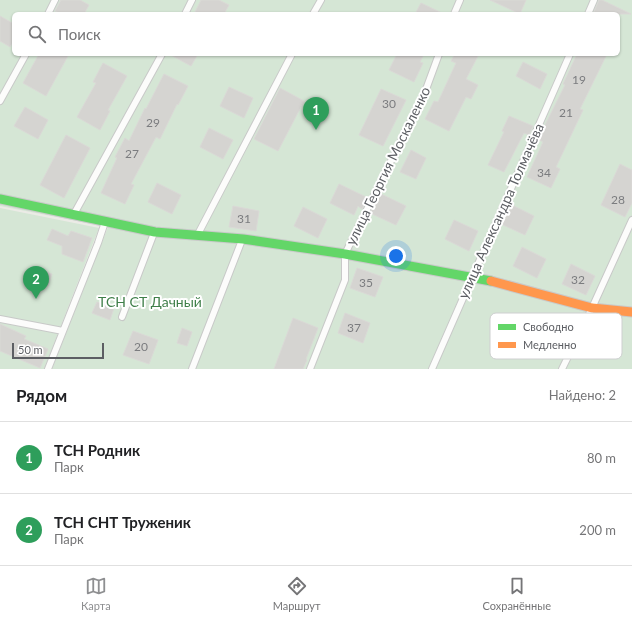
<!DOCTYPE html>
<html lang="ru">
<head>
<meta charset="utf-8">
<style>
	:root { --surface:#fff; --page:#f2f2f2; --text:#202124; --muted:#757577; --line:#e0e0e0; --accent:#8e8f91 }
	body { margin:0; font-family:Lato,sans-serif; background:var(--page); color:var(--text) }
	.scale { position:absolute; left:12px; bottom:10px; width:92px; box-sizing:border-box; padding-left:4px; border:2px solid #5c5e63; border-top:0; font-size:11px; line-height:14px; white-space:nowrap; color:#5c5e63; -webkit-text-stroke:3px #fff; paint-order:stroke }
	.you { position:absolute; left:396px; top:256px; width:14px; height:14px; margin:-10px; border:3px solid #fff; border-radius:50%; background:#1a73e8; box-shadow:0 0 0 6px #1a73e833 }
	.badge { display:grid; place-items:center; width:26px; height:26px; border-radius:50%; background:var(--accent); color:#fff; font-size:13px; font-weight:700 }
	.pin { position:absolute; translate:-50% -33px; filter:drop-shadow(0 1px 2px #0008) }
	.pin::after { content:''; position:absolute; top:21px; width:14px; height:12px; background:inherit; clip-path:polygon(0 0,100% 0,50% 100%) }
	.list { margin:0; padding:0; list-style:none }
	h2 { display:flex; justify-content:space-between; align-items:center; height:52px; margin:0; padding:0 16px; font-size:17px }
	h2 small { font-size:13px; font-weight:400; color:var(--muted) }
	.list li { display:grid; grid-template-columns:26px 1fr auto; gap:12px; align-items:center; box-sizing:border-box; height:72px; padding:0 16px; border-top:1px solid var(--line) }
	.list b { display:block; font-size:15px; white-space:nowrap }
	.list p { margin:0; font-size:13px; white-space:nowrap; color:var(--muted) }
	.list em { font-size:13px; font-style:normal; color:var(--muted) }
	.icon { flex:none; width:22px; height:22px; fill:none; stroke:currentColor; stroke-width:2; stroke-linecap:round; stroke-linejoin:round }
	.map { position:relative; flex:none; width:632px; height:369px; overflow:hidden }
	.search { position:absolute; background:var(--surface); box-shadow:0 1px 3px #0004; left:12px; right:12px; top:12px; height:44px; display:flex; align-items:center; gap:10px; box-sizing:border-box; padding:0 14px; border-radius:6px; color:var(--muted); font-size:15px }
	.sheet { height:196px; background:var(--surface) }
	nav { display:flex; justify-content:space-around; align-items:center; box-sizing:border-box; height:56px; border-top:1px solid var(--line); background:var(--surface); font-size:11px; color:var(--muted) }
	nav a { display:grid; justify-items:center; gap:2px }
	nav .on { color:var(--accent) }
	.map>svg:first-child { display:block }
</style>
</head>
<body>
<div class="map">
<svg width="632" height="369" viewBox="0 0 632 369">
	<rect width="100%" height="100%" fill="#ebebe6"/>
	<path fill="#d5e6d5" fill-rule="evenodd" d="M0,0H632V369H52L108,227L0,206ZM14,14H618V54H14Z
		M0,208L99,228L44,369H0Z"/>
	<path fill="#d5d4d1" stroke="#dad9d6" d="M61,0H80L89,5L84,14H61L55,11Z
		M201,0H219L229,5L224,14H194Z
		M490,0H526L520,14Z
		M599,0H602L631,14H593Z
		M421,3L444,14H415Z
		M0,16L14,24V40L10,47L0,41Z
		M39,54H69L46,96L23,83Z
		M169,54H198L191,66Z
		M397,54H424L420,62L423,63L414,82L389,70Z
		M455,54H479L466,79L478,85L471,99L466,97L449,131L425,119L434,101L438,102L456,63L451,61Z
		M577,54H607L580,109L583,110L556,167L560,169L551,188L527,177L543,142L538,139L565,85L563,84Z
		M523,62L547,74L540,89L516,76Z
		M103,63L127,76L108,110L110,111L100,130L77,117L96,83L93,82Z
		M164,74L188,86L178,105L177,104L160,139L156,137L131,184L134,185L125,204L101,193L117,158L115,157L125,138L129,141L145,108L146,109Z
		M229,87L253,98L244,118L220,106Z
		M280,88L304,101L278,151L254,139Z
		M381,89L406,100L383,146L359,135Z
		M25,107L48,120L38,139L14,126Z
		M509,116L533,126L529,135L524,133L504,172L488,165L504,132L502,131Z
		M209,128L233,140L223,159L200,147Z
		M66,135L90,148L64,198L40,185Z
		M411,150L426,158L416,179L400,172Z
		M620,164L632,170V203L625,217L601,205Z
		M157,183L181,195L172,214L148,202Z
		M339,184L368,198L362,209L358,206L354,215L330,203Z
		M381,194L406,206L396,225L370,213Z
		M510,204L534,216L525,235L501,224Z
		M233,206L259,211L256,231L229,227Z
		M303,207L327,219L318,238L294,226Z
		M454,220L478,231L469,251L445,239Z
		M52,229L68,236L71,231L92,238L83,262L62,254V246L47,240Z
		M522,247L546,259L537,278L513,266Z
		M571,264L595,276L586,295L562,284Z
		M36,268L52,274L48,286L31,279Z
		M357,268L383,277L375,297L350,288Z
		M97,302L114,308L110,320L92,313Z
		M345,313L370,323L363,343L338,333Z
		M293,318L318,328L306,359L307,360L303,369H274Z
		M0,324L26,336L24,339L48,349L40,368L0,351Z
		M182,328L192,332L187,346L177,343Z
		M133,331L158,340L149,364L123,355Z"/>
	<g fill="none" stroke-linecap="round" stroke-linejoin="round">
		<g stroke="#c8c9c8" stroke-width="8">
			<path id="lane" d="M48,14L55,0
				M185,14L192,0
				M313,14L321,0
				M454,14L460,0
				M588,14L594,0
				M0,101L26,54
				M74,214L162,54
				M198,234L292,54
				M122,317L154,233
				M0,319L63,331
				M48,369L98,243L105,222
				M192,369L242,240
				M310,369L345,280V254L425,92L439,54
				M432,369L570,54
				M562,369L592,308L632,220"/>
		</g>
		<g stroke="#c9c9c9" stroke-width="11">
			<path id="fast" d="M0,199L155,232L243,239L345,254L491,281"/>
		</g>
		<g stroke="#c9c9c9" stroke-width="11">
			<path id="slow" d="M491,281L592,308L632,312"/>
		</g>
		<use href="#lane" stroke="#fcfcfb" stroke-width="6"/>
		<use href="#fast" stroke="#63d668" stroke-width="9"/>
		<use href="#slow" stroke="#ff974d" stroke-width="9"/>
	</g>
	<g text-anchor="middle" stroke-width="4" stroke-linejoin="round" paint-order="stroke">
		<g font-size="12" fill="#7b7c7f">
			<text x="579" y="84">19</text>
			<text x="389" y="108">30</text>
			<text x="566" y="117">21</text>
			<text x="153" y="127">29</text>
			<text x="132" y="158">27</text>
			<text x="544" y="177">34</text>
			<text x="618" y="204">28</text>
			<text x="244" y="223">31</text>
			<text x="578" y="284">32</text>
			<text x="366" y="287">35</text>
			<text x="354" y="332">37</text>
			<text x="141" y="351">20</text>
		</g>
		<g font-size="14" fill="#5c5e63" stroke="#fff">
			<text transform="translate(388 166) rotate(-64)" y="5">улица Георгия Москаленко</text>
			<text transform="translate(501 211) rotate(-66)" y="5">улица Александра Толмачёва</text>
		</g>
		<g font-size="14" fill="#3f7f49" stroke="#fff">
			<text x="150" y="307">ТСН СТ Дачный</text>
		</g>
	</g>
	<rect x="490" y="313" width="132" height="46" rx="6" fill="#fff" stroke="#cecfd0" stroke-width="1"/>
	<rect x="498" y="324" width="18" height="6" fill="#63d668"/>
	<rect x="498" y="342" width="18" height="6" fill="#ff974d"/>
	<g font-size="11" fill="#5c5e63">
		<text x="523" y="331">Свободно</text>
		<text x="523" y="349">Медленно</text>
	</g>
</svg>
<div class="scale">50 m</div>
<div class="you"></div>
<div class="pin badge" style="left:316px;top:130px;background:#2e9e5b">1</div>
<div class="pin badge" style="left:36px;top:299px;background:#2e9e5b">2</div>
<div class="search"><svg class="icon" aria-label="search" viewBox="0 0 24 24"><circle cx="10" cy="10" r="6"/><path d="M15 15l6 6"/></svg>Поиск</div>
</div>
<section class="sheet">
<h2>Рядом<small>Найдено: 2</small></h2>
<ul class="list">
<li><span class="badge" style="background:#2e9e5b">1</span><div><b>ТСН Родник</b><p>Парк</p></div><em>80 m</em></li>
<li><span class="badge" style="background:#2e9e5b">2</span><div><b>ТСН СНТ Труженик</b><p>Парк</p></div><em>200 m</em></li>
</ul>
</section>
<nav>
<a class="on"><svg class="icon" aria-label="map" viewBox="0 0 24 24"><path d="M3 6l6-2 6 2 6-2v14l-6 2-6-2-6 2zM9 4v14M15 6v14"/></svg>Карта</a>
<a><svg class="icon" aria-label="directions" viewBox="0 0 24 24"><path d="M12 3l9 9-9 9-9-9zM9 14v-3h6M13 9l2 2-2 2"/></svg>Маршрут</a>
<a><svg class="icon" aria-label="saved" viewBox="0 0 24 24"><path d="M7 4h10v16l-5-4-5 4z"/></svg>Сохранённые</a>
</nav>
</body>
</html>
